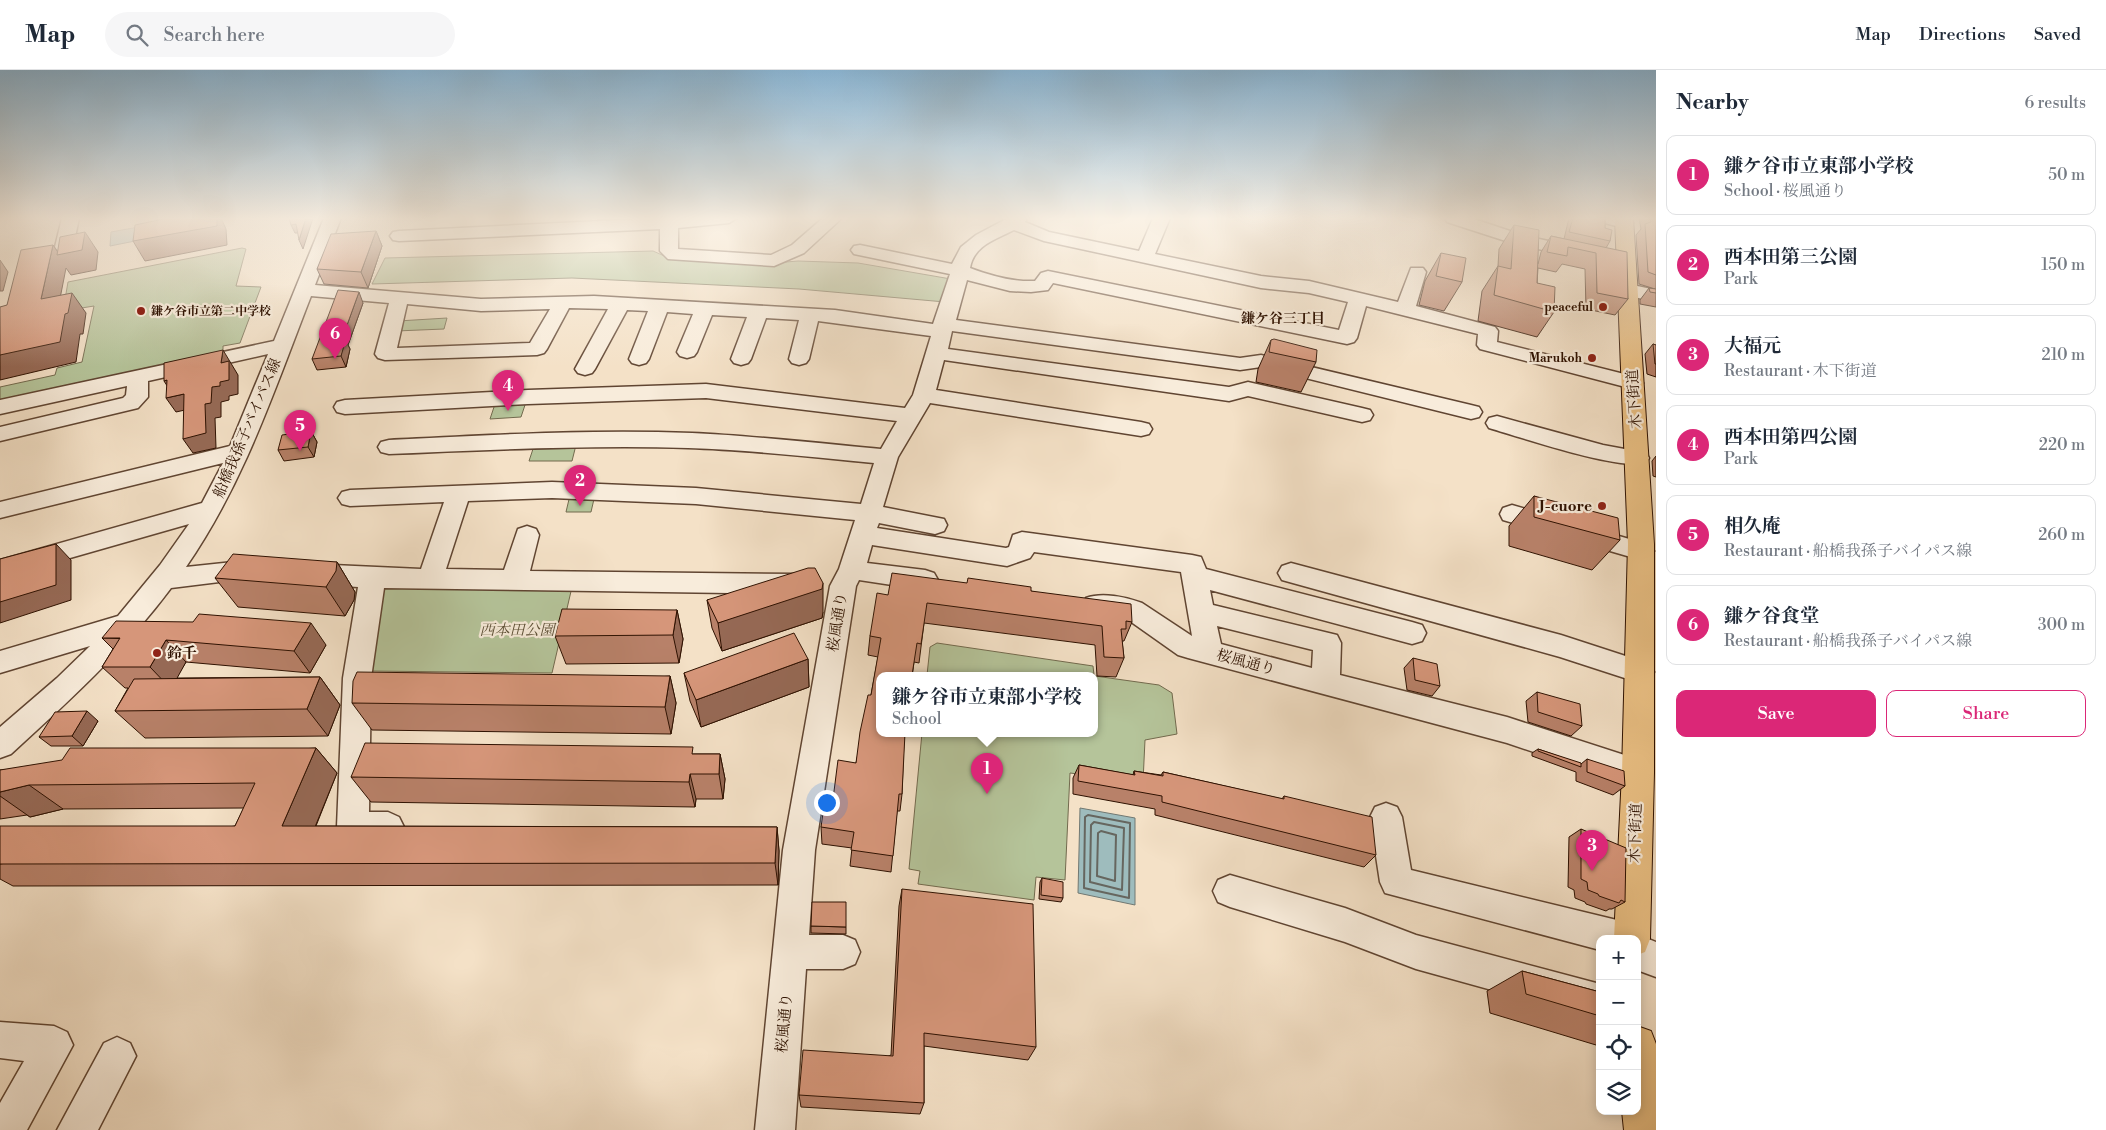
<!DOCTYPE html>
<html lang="en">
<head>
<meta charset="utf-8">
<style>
	:root { --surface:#fff; --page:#f6f6f7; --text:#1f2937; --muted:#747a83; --line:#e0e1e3; --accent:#db2777 }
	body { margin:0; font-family:"Libre Bodoni","Noto Serif JP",serif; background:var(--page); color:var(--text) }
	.controls { position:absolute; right:15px; bottom:15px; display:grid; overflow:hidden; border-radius:10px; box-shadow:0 2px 12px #0003 }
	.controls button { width:45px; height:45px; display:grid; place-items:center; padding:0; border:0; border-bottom:1px solid var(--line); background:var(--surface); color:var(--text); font:25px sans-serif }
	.you { position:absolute; left:826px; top:732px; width:18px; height:18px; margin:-12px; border:4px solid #fff; border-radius:50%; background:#1a73e8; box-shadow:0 0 0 8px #1a73e833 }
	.badge { display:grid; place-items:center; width:32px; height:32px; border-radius:50%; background:var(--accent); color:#fff; font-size:16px; font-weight:700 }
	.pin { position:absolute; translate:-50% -41px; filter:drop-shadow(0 1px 2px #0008) }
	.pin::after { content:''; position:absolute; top:26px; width:18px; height:15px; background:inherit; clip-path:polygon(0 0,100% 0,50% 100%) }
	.popup { position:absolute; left:876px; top:602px; width:222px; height:65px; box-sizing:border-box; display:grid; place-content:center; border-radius:10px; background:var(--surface); filter:drop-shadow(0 1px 4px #0005); font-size:16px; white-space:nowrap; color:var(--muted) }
	.popup b { font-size:19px; color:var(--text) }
	.popup::after { content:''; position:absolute; left:50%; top:100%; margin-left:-10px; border:10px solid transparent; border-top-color:var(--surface) }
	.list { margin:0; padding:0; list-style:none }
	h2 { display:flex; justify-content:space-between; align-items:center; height:65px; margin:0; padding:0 20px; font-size:21px }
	h2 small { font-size:16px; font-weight:400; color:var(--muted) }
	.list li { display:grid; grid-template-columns:32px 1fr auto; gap:15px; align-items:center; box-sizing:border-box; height:80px; margin:0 10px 10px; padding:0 10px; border:1px solid var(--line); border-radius:10px }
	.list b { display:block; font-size:19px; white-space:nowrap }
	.list p { margin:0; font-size:16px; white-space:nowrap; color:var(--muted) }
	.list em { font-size:16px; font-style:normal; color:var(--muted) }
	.actions { display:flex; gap:10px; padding:15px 20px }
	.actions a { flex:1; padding:11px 0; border:1px solid var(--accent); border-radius:10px; text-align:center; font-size:18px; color:var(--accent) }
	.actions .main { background:var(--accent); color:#fff }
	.icon { flex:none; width:28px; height:28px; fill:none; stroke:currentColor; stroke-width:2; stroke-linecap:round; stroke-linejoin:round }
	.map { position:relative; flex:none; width:1656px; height:1060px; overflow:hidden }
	header { display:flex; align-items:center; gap:30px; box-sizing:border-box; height:70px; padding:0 25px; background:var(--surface); border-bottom:1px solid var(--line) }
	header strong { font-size:24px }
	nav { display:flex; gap:28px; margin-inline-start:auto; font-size:18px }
	.search { width:350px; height:45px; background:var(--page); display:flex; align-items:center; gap:12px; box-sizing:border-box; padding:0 18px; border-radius:28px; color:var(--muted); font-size:19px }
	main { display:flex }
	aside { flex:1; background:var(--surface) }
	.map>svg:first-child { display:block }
</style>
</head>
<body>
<header>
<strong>Map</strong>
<div class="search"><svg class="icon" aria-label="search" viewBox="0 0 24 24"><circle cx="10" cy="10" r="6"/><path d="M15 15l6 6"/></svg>Search here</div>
<nav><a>Map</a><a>Directions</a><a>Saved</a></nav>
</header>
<main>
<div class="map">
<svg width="1656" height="1060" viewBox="0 0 1656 1060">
	<rect width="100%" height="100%" fill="#f4e1c7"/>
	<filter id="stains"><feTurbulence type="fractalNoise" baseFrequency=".004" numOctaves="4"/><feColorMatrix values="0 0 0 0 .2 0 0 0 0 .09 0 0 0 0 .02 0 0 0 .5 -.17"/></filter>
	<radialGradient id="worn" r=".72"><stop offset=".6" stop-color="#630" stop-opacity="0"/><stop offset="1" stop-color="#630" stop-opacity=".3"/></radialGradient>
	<path fill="#b5c49a" stroke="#726a4e" d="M242,178L246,179L236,216L261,217L240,273L223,276V283L0,331V317L55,305L57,298L82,292L94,236L63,241L68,212Z
		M653,181L669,188L763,194L798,191L858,193L951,209L945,232L799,219L572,208L372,214L385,188Z
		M447,248L444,259L396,261L398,251Z
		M526,332L521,347L490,349L495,334Z
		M576,375L572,391H529L534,376Z
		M570,425H587V430L594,429L591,442H566Z
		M378,515L572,517L552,603L367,601Z
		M937,573L1093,596L1094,605H927L930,577Z
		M1095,606L1159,615L1172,623L1177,664L1145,670L1143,712L1070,703L1065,810L1036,807L1034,830L918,814L920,801L909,799L922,663H1094Z"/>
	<path fill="#9ebcbd" stroke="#717872" d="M166,152L165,165L110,176L111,162Z
		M1080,738L1135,748V835L1078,823Z"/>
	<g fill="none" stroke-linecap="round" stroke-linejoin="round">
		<path stroke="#66665f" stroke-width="2" d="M1088,745L1130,753L1129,828L1084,818L1085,747Z
			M1094,752L1124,758L1122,820L1090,812L1091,755Z
			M1101,761L1116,765L1115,811L1097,806L1098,763Z"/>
		<g stroke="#604532" stroke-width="3">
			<path id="minor" d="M62,148H79L73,177L70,181H58L55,177Z
				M324,148H341L315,215L481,229L594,226L835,240L933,254L950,204L854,184L851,180L854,176L860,175L952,194L961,177L976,165L1008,148H1027L1025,152L1049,162L1139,181L1153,148H1170L1155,184L1261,206L1309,211L1398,232L1411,198H1423L1426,202L1416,236L1495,257L1498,261L1497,272L1640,308L1643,313L1640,318L1633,319L1480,279L1477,275L1478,264L1366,236L1357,268L1354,272L1347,274L1053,213L1048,220L1031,222L1010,221L967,210L956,250L1240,288L1261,285L1471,335L1479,337L1482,342L1479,347L1471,349L1261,297L1240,300L952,261L948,279L1229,317L1248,312L1362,338L1370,340L1373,345L1370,350L1362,352L1248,326L1229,331L944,290L936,320L1141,352L1149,354L1152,359L1149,364L1141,366L930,333L898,387L883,437L944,449L947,455L944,461L935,464L879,453L877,458L1006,478L1009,477L1013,465L1022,462L1192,485L1201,487L1206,499L1412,552L1422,555L1426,563L1422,571L1412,574L1210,520L1213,535L1337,565L1341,573L1340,605L1507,647L1649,693L1653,703L1649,713L1638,717L1507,673L1188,588L1178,585L1127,549L1086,542L1082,535L1086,528C1102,522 1126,527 1142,533L1192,566L1181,502L1034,482L1030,488L1007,496L872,475L867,493L925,500L934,503L938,510L934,517L925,520L859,510L856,516L815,780L809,865H843L855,870L860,882L855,894L843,899H806L795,1060H755L783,780L830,516L839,499L855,450L696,434L552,428L468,431L446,499L504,500L518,459L527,456L536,459L539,465L530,501L795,504L804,507L808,514L804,521L795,524L384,518L371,608L369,742H388L399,747L404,757L399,767C382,774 359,774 342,767L337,757L343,608L358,517L311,514L302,511L298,504L302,497L311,494L421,499L444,432L350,436L342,434L338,428L342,422L350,420L552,412L696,418L861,434L874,393C812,387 750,380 688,378C589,375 489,380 389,384L381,382L378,377L381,372L389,370C490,365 591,359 692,363C755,366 818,373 881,379L897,351L706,328L528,334L345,344L337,342L334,337L337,332L345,330L528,320L706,314L905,338L913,325L931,266L818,251L809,289L806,293L799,295L792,293L789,289L799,250L766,248L751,289L748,293L741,295L734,293L731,289L747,247L712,245L697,282L694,286L687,288L680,286L677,282L693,244L667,242L649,289L646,293L639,295L632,293L629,289L648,241L627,240L595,299L592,303L585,305L578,303L575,299L608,239L569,238L547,279L544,283L537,285L385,290L378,288L375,284L389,233L311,226C274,321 244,413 186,497L252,490L261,493L265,500L261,507L171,518C124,581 68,632 11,684L0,688V657L57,608L90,576L0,603V581L118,546L160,495L189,454L0,508V490L202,433L223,393L0,448V432L230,376L268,284L148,311V327L138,338L0,371V357L123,328L126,325L127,316L0,344V330L274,271ZM1014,160L1044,171L1261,218L1309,223L1348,232L1339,260L1048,201L1041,203L1035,211C1013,212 991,206 970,198C974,175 995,170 1014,160ZM407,234L481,241L550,239L530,273L397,278ZM1217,556L1313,580L1312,598L1221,574Z
				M660,148H737L729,153L678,158V179L771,185L792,175L823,148H842L804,183L774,196L668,189L660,181V159L399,171L393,170L390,166L393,162L399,161Z
				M1445,148H1471L1525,166L1586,179L1589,183L1586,187L1580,188L1515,174L1447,152Z
				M1599,148H1627L1633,153L1630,157L1624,158L1601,152Z
				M1628,214L1656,220V232L1621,224L1619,220L1621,216Z
				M1497,346L1603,375L1646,383L1649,388L1646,393C1620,401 1520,367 1489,358L1486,353L1489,348Z
				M1512,435L1650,475L1654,481L1650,487L1641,490L1503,450L1500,444L1503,438Z
				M1291,493L1561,565L1650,594L1654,602L1650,610L1640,613L1560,587L1282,510L1278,503L1282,496Z
				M1386,733L1397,737L1402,747L1411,800L1625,852L1637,857L1641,866L1656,872V907L1637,900V869H1600V880L1385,823L1380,812L1370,747L1375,737Z
				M1230,805L1345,838L1416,865L1600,914V950L1416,899L1345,872L1230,837L1218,832L1213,821L1218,810Z
				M0,952L54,956L67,962L73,975L27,1060H0V1033L24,991L0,988Z
				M117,967L130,973L136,986L98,1060H57L104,973Z"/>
		</g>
		<g stroke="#2e1101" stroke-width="2">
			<path id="major" d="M1615,148H1633L1654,474V703L1650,869L1645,882L1637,885V869H1614L1622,703L1628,474Z
				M1637,956L1651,961L1656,974V1060H1624L1622,1041H1637Z"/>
		</g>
		<use href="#minor" fill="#f8ecdb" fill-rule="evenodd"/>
		<use href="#major" fill="#eac084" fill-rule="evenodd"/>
	</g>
	<path fill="#b88169" stroke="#2e1101" d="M1569,148H1605V158L1610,171L1606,178L1628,229L1615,245L1586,239L1585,199L1562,194L1556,202L1538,198L1537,213L1554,242L1537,267L1478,251L1482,221L1498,196L1499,179L1514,155L1538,194L1541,182L1551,166L1564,169Z
		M1639,148H1656V237L1640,234V230L1649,218L1655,219L1639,214L1636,165L1641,159Z
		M376,161L382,176L368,218L324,214L317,199Z
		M1441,183L1462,212L1444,241L1419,235L1425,211Z
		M363,233L348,275L350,279L346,297L317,300L312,289Z
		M1271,270L1316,292L1301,322L1256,312L1258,299Z
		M1653,274L1656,275V307L1647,304L1645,284Z
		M311,361L317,372L314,387L284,391L278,380Z
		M1656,386V407L1653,406L1652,391Z
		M1534,426L1620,470L1592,500L1509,476V456Z
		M337,492L355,522L354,530L345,546L238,537L215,508Z
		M1031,521L1132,552L1124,571H1122L1124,588L1116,607L1097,606L1095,575L924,553L919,593L914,592L904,670L902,724L900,741H897L891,802L850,796L852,778L822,774L821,757L856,693L871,625L878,587L868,585L870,566L888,525Z
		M707,530L823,542L822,548L722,581L712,558Z
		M677,540L683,569L679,593L566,594L555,566Z
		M102,568L326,575L310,603L186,592L176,608L320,607L340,635L328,666L145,668L115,641L128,618H125L102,597L113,579Z
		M1413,588L1440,616L1432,626L1407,620L1404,598Z
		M808,589L809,617L701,657L690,631L684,603Z
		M670,606L676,633L671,664L372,660L352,633Z
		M1537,622L1582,656L1571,666L1528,652L1526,631Z
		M98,651L83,676H51L39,667Z
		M316,678L337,703L316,756L777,757L779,781L778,815L13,816L0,809V794L235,756L244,738L63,739L30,747L27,745L0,749V700Z
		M1538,679L1581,694L1587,689L1625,716L1613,725L1576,711V702L1532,686V683Z
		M694,684H720L725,709L723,729H696L695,737L371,732L351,707Z
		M1079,695L1133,705L1134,701L1161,705L1163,702L1282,729L1284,726L1376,785L1364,797L1155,745V739L1073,724V708Z
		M1581,759L1625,832L1612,839H1609L1606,841L1586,834L1585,832L1575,828L1574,820L1568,817L1569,767Z
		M1042,808L1063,828L1061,832L1039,829L1040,812Z
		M902,819L1036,977L1028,990L924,976V1033L920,1044L801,1037L799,1025L891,985L899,836Z
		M811,856L846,857V864L811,863Z
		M1522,901L1600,922V974L1596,975L1490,943L1487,921Z"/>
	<path fill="#966955" stroke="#2e1101" d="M217,148H221L226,159L227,175L145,191L133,171Z
		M306,148H313L303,179L299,170Z
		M296,154L300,163H295L291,155Z
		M376,161L382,176L368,218L361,202Z
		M85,162L98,182L96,200L71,205L66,198L56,249L41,229L53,175L59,184Z
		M0,190L8,202L3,221H0Z
		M359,222L363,233L348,275L350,279L346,297L341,286L342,269Z
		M72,223L86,243L83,264H80L76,292L0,310V285L65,244Z
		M223,280L238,305V324L229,326V330L221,332V347L215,348L216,378L193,383L183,369L205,334L212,317L221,293Z
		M167,310L173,325L164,311Z
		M184,324L194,338L176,342L166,328Z
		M311,361L317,372L314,387L308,377Z
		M56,474L71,490V530L0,553V532Z
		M337,492L355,522L354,530L345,546L326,517Z
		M823,513V542L822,548L722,581L718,553Z
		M677,540L683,569L679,593L673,565Z
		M311,553L326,575L310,603L294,581Z
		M166,570L186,592L171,619L150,597Z
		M808,589L809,617L701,657L696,630Z
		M670,606L676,633L671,664L665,637Z
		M320,607L340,635L328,666L307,639Z
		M87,641L98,651L83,676L72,666Z
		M316,678L337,703L306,779L282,756Z
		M720,684L725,709L723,729L719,704Z
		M690,704L696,729L695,737L689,712Z
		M29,715L63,739L30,747L0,726V722Z
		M777,757L779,781L778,815L775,793Z"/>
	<path fill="#d6967a" stroke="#2e1101" d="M168,148H217V156L133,171L135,155Z
		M289,148H306L299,170L296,154L291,155Z
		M1573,148H1605V158L1612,160L1610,171L1569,162Z
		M1650,148H1656V205L1648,202L1645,154L1651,152Z
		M1514,155L1539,160L1537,213L1555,217L1554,242L1494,225L1498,196L1511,199Z
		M376,161L361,202L317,199L331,164Z
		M85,162L82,180L57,185L60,167Z
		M1551,166L1627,182L1628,229L1597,223L1596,183L1568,177L1567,186L1547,182Z
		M53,175L41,229L72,223L68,243L65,244L60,272L0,285V237L7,235L21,180Z
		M1441,183L1466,188L1462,212L1436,206Z
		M1649,218L1656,219V223L1650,222Z
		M338,220L359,222L342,269H346L341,286L312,289Z
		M1274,269L1317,280L1316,292L1269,282L1271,270Z
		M1653,274L1656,275V294H1655Z
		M223,280L221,293L229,291V310L220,312V316L212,317L211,333L205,334L206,363L183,369L184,324L166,328L167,310L164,311V293Z
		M311,361L308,377L278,380L282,365Z
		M1534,426L1618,448L1620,470L1534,447Z
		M56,474V515L0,532V489Z
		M233,484L337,492L336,501L326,517L215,508Z
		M808,498H815L823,513L822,519L718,553L707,530Z
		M892,503L967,513L968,508L1031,517V521L1131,534L1132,552L1126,551V559H1121L1124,588L1104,587L1102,556L927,533L921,574L917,573L912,605H880V663H905L902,724H899L893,786L851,780L854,762L821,757L824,736L832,737L838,690L856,693L860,662L868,625H871L881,568L870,566L877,523L888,525Z
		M562,539L677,540L673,565L555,566Z
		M199,544L311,553L294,581L166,570L150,597H102L120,568H102L116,551L193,552Z
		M794,563L808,589L696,630L684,603Z
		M1413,588L1437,594L1440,616L1415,610Z
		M357,602L670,606L665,637L352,633L353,611Z
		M320,607L307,639L115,641L134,609Z
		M1537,622L1580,634L1582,656L1538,642Z
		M87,641L72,666L39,667L55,642Z
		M365,673L693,677L692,684H720L719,704H690L689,712L351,707Z
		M70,678H316L282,756L777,757L775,793L0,794V756H235L255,713L29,715L0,722V700L62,690Z
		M1538,679L1581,693V697L1538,681Z
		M1587,689L1624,701L1625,716L1587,702Z
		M1079,695L1135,705L1134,701L1163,706V702L1284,729V726L1372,747L1376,785L1162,732V726L1078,711Z
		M1581,759L1626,778L1625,832L1621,830L1619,833L1599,826L1598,824L1588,820L1587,812L1581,809Z
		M1042,808L1063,812V828L1041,825Z
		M902,819L1033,834L1036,977L924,963V1033L799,1025L803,980L893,986Z
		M812,832H846V857L811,856Z
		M1522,901L1600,922V946L1526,924Z"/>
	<linearGradient id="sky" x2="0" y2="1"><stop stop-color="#8ab7d7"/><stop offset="0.5" stop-color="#faf2e6"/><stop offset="1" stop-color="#faf2e6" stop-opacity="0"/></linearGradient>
	<rect width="1656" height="297" fill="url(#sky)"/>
	<g fill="#8f2418" stroke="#f8ecdb" stroke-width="2">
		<circle cx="1603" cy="237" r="5"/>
		<circle cx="141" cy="241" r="5"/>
		<circle cx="1592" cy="288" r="5"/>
		<circle cx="1602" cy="436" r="5"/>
		<circle cx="157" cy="583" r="5"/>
	</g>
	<g text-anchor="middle" stroke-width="4.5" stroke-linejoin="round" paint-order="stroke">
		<g font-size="12" font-weight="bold" fill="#2e1101" stroke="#f8ecdb" text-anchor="end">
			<text x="1593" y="241">peaceful</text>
			<text x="151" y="245" text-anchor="start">鎌ケ谷市立第二中学校</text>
			<text x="1582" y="292">Marukoh</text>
		</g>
		<g font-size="14" font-weight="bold" fill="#2e1101" stroke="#f8ecdb">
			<text x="1283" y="253">鎌ケ谷三丁目</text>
		</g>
		<g font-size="15" fill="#2e1101" stroke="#f8ecdb">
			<text transform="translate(1634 329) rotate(-94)" y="5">木下街道</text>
			<text transform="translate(247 358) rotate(-67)" y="5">船橋我孫子バイパス線</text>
			<text transform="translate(837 552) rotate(-81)" y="5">桜風通り</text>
			<text transform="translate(1246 592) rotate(15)" y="5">桜風通り</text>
			<text transform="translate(1635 763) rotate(-88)" y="5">木下街道</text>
			<text transform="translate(784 953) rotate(-85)" y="5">桜風通り</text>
		</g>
		<g font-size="15" font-weight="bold" fill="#2e1101" stroke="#f8ecdb" text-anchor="end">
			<text x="1592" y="441">J-cuore</text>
			<text x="167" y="588" text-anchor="start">鈴千</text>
		</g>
		<g font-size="15" font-style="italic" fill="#5d5037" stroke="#f8ecdb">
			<text x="517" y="565">西本田公園</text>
		</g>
	</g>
	<rect width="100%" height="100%" filter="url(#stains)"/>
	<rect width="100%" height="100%" fill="url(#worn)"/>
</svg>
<div class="controls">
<button>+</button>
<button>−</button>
<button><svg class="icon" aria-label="locate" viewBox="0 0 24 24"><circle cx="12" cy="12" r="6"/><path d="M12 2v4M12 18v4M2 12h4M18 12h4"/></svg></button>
<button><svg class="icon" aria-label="layers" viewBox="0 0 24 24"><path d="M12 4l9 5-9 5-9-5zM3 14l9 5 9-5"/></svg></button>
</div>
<div class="you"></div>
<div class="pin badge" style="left:987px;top:724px">1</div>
<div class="popup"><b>鎌ケ谷市立東部小学校</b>School</div>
<div class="pin badge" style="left:580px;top:436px">2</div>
<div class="pin badge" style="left:1592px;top:801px">3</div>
<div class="pin badge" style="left:508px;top:341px">4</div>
<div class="pin badge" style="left:300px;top:381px">5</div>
<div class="pin badge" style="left:335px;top:289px">6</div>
</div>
<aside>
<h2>Nearby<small>6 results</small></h2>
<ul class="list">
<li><span class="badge">1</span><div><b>鎌ケ谷市立東部小学校</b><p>School · 桜風通り</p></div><em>50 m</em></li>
<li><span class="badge">2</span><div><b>西本田第三公園</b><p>Park</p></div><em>150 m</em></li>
<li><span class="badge">3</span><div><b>大福元</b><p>Restaurant · 木下街道</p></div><em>210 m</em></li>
<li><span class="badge">4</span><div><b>西本田第四公園</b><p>Park</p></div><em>220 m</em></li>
<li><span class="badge">5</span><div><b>相久庵</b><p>Restaurant · 船橋我孫子バイパス線</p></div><em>260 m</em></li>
<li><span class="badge">6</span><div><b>鎌ケ谷食堂</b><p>Restaurant · 船橋我孫子バイパス線</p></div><em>300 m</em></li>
</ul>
<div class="actions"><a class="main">Save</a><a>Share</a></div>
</aside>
</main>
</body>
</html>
